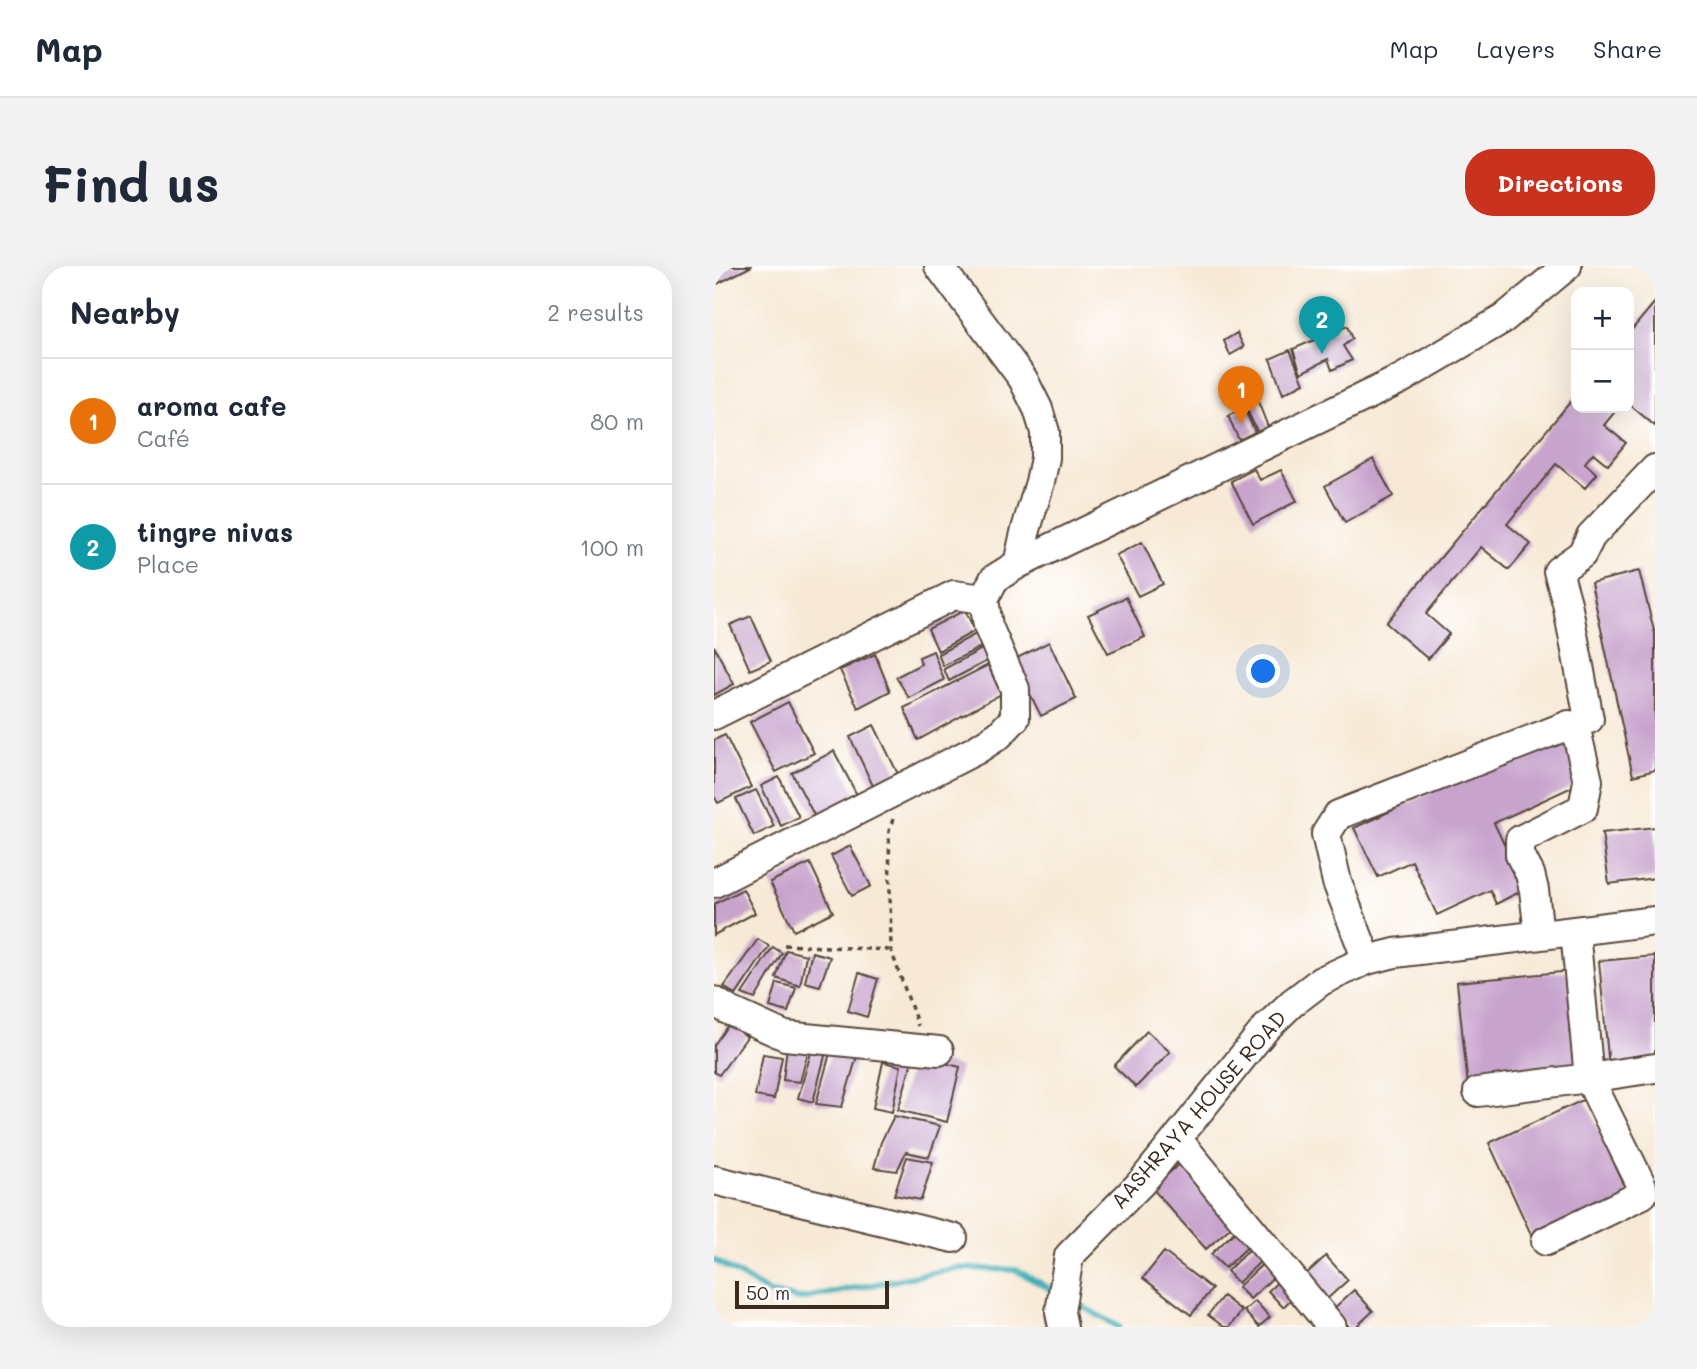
<!DOCTYPE html>
<html lang="en">
<head>
<meta charset="utf-8">
<style>
	:root { --surface:#fff; --page:#f2f2f3; --text:#1f2937; --muted:#747a83; --line:#e0e1e3; --accent:#c8321e }
	body { margin:0; font-family:Mali,sans-serif; background:var(--page); color:var(--text) }
	.controls { position:absolute; right:21px; top:21px; display:grid; overflow:hidden; border-radius:14px; box-shadow:0 7px 28px #0002 }
	.controls button { width:63px; height:63px; display:grid; place-items:center; padding:0; border:0; border-bottom:2px solid var(--line); background:var(--surface); color:var(--text); font:35px sans-serif }
	.scale { position:absolute; left:21px; bottom:18px; width:154px; box-sizing:border-box; padding-left:7px; border:4px solid #3b2a1e; border-top:0; font-size:19px; line-height:24px; white-space:nowrap; color:#3b2a1e; -webkit-text-stroke:5px #fff; paint-order:stroke }
	.you { position:absolute; left:550px; top:406px; width:24px; height:24px; margin:-18px; border:5px solid #fff; border-radius:50%; background:#1a73e8; box-shadow:0 0 0 10px #1a73e833 }
	.badge { display:grid; place-items:center; width:46px; height:46px; border-radius:50%; background:var(--accent); color:#fff; font-size:23px; font-weight:700 }
	.pin { position:absolute; translate:-50% -58px; filter:drop-shadow(0 2px 4px #0008) }
	.pin::after { content:''; position:absolute; top:37px; width:24px; height:21px; background:inherit; clip-path:polygon(0 0,100% 0,50% 100%) }
	.list { margin:0; padding:0; list-style:none }
	h2 { display:flex; justify-content:space-between; align-items:center; height:91px; margin:0; padding:0 28px; font-size:30px }
	h2 small { font-size:23px; font-weight:400; color:var(--muted) }
	.list li { display:grid; grid-template-columns:46px 1fr auto; gap:21px; align-items:center; box-sizing:border-box; height:126px; padding:0 28px; border-top:2px solid var(--line) }
	.list b { display:block; font-size:26px; white-space:nowrap }
	.list p { margin:0; font-size:23px; white-space:nowrap; color:var(--muted) }
	.list em { font-size:23px; font-style:normal; color:var(--muted) }
	.map { position:relative; flex:none; width:941px; height:1061px; overflow:hidden; border-radius:28px }
	header { display:flex; align-items:center; gap:42px; box-sizing:border-box; height:98px; padding:0 35px; background:var(--surface); border-bottom:2px solid var(--line) }
	header strong { font-size:33px }
	nav { display:flex; gap:38px; margin-inline-start:auto; font-size:24px }
	.intro { display:flex; align-items:center; justify-content:space-between; box-sizing:border-box; height:168px; padding:0 42px }
	h1 { margin:0; font-size:49px }
	.button { padding:18px 32px; border-radius:28px; background:var(--accent); color:#fff; font-size:24px; font-weight:700 }
	main { display:flex; gap:42px; padding:0 42px }
	aside { flex:1; background:var(--surface); border-radius:28px; box-shadow:0 7px 28px #0002 }
	.map>svg:first-child { display:block }
</style>
</head>
<body>
<header>
<strong>Map</strong>
<nav><a>Map</a><a>Layers</a><a>Share</a></nav>
</header>
<div class="intro"><h1>Find us</h1><a class="button">Directions</a></div>
<main>
<aside>
<h2>Nearby<small>2 results</small></h2>
<ul class="list">
<li><span class="badge" style="background:#e8710a">1</span><div><b>aroma cafe</b><p>Café</p></div><em>80 m</em></li>
<li><span class="badge" style="background:#0f9aa8">2</span><div><b>tingre nivas</b><p>Place</p></div><em>100 m</em></li>
</ul>
</aside>
<div class="map">
<svg width="941" height="1061" viewBox="0 0 941 1061">
	<rect width="100%" height="100%" fill="#fff"/>
	<filter id="ink" filterUnits="userSpaceOnUse"><feTurbulence type="fractalNoise" baseFrequency=".0143" numOctaves="2"/><feDisplacementMap in="SourceGraphic" scale="14" xChannelSelector="R" yChannelSelector="G"/><feConvolveMatrix kernelMatrix="1 2 1 2 8 2 1 2 1" color-interpolation-filters="sRGB"/></filter>
	<filter id="wash" filterUnits="userSpaceOnUse"><feTurbulence type="fractalNoise" baseFrequency=".00686" numOctaves="4" result="noise"/><feDisplacementMap in="SourceGraphic" scale="28" xChannelSelector="R" yChannelSelector="G"/><feGaussianBlur stdDeviation="1.57" result="paint"/><feColorMatrix in="noise" values="0 0 0 0 0 0 0 0 0 0 0 0 0 0 0 0 0 1.4 0 .05"/><feComposite in="paint" operator="in"/></filter>
	<g filter="url(#wash)">
		<rect width="100%" height="100%" fill="#f7e9d6"/>
		<g fill="none" stroke-linecap="round" stroke-linejoin="round">
			<path stroke="#3daeb7" stroke-width="6" d="M0,994L56,1027L86,1033L243,1002L302,1004L342,1026
				M355,1033L405,1061"/>
		</g>
		<g id="blocks">
			<path fill="#c8a4cd" d="M0,0H38L3,18L0,10Z
				M941,36V160L915,138V67Z
				M633,60L638,73L629,80L638,94L618,104L614,93L587,107L579,83Z
				M523,67L530,81L516,89L510,75Z
				M576,84L590,117L569,128L556,93Z
				M528,105L538,132L523,141L510,116Z
				M862,129V142H904L890,159L912,177L894,199L879,187L871,197L883,208L871,222L842,198L793,258L817,278L795,304L767,281L712,348L735,368L714,393L672,357Z
				M543,133L554,161L544,167L531,140Z
				M530,142L541,166L525,174L514,150Z
				M659,193L679,230L631,257L611,220Z
				M540,203L546,214L567,204L583,235L539,258L517,215Z
				M428,276L449,318L424,330L402,289Z
				M925,305L941,368V504L919,510L877,317Z
				M412,331L431,371L394,387L374,349Z
				M251,344L261,365L224,385L214,363Z
				M37,350L57,395L36,404L16,359Z
				M262,368L267,381L229,400L224,388Z
				M335,376L362,433L327,450L299,394Z
				M0,380L20,418L0,429Z
				M270,382L275,394L235,415L230,403Z
				M219,385L230,414L195,432L182,411L207,398L205,391Z
				M161,388L176,425L144,442L126,404Z
				M274,399L287,428L204,474L190,442Z
				M74,436L100,487L62,506L36,456Z
				M160,459L184,508L159,520L136,471Z
				M847,466L869,516L780,557L811,623L782,638L776,624L723,649L698,595L664,611L640,562Z
				M11,469L37,521L4,537L0,530V474Z
				M120,485L143,529L101,551L78,507Z
				M65,511L85,551L67,560L47,520Z
				M42,524L60,560L40,570L22,533Z
				M941,561V612L895,618L888,567Z
				M136,580L157,620L138,630L117,590Z
				M96,597L119,646L80,665L56,616Z
				M29,623L41,647L0,669V638Z
				M44,673L55,680L22,729L10,721Z
				M59,681L68,687L41,733L28,728Z
				M72,684L92,689L86,720L62,712Z
				M98,686L116,691L106,720L91,716Z
				M941,690V797L895,802L885,695Z
				M858,705L868,810L754,821L743,716Z
				M145,707L164,713L153,751L134,745Z
				M63,717L82,722L74,746L56,741Z
				M16,756L33,771L5,809L0,806V779Z
				M433,765L456,786L422,821L400,800Z
				M99,780L113,782L99,836L84,832Z
				M118,780L145,783L128,841L102,838Z
				M73,781L95,782L86,816L69,814Z
				M49,788L68,791L60,833L41,830Z
				M200,789L246,801L233,856L184,844Z
				M169,796L187,800L178,846L159,842Z
				M871,833L917,934L821,977L775,877Z
				M180,850L226,860L215,891L192,886L183,905L160,902L167,876Z
				M193,891L219,896L207,934L180,929Z
				M471,893L524,955L492,983L438,922Z
				M527,960L541,974L511,1002L497,988Z
				M541,978L552,990L524,1017L513,1005Z
				M450,986L498,1023L477,1049L429,1012Z
				M612,990L634,1014L613,1033L591,1009Z
				M552,995L564,1007L536,1033L524,1021Z
				M569,1011L584,1027L569,1041L554,1025Z
				M640,1024L659,1045L642,1061H635L619,1043Z
				M509,1030L528,1045L515,1061H510L494,1049Z
				M541,1035L556,1051L545,1061L530,1045Z"/>
		</g>
	</g>
	<g filter="url(#ink)">
		<use href="#blocks" fill-opacity="0" stroke="#57473a" stroke-width="2"/>
		<g fill="none" stroke-linecap="round" stroke-linejoin="round">
			<g stroke="#57473a" stroke-width="32">
				<path id="minor" d="M225,0L309,113L324,143L331,166V192L326,216L311,267L304,298
					M0,449L240,329L270,333
					M875,453L853,337L844,305L868,288L877,270L941,203
					M0,617L262,484L285,469L301,452V423L274,360L270,333L280,313L304,298L687,113L789,53L853,0
					M861,665L875,812L941,802
					M653,694L623,616L612,568L624,549L855,459L864,472L874,515L869,542L806,574V589L816,608L820,624L825,669
					M0,735L14,744L71,770L225,785
					M764,826L875,812L928,920L929,928L925,930L832,975
					M463,873L618,1061
					M0,914L239,972
					M349,1061L346,1046L355,990L428,916L551,763L578,737L607,715L653,694L681,687L941,655"/>
			</g>
			<path stroke="#57473a" stroke-width="3.5" stroke-dasharray="5 5" stroke-linecap="butt" d="M179,553L175,565L177,684L204,760
				M70,679L177,684"/>
			<use href="#minor" stroke="#fff" stroke-width="28"/>
		</g>
	</g>
	<g text-anchor="middle" stroke-width="5" stroke-linejoin="round" paint-order="stroke">
		<g font-size="21" fill="#3b2a1e" stroke="#fff">
			<text transform="translate(485 844) rotate(-49)" y="7">AASHRAYA HOUSE ROAD</text>
		</g>
	</g>
</svg>
<div class="controls">
<button>+</button>
<button>−</button>
</div>
<div class="scale">50 m</div>
<div class="you"></div>
<div class="pin badge" style="left:527px;top:158px;background:#e8710a">1</div>
<div class="pin badge" style="left:608px;top:88px;background:#0f9aa8">2</div>
</div>
</main>
</body>
</html>
